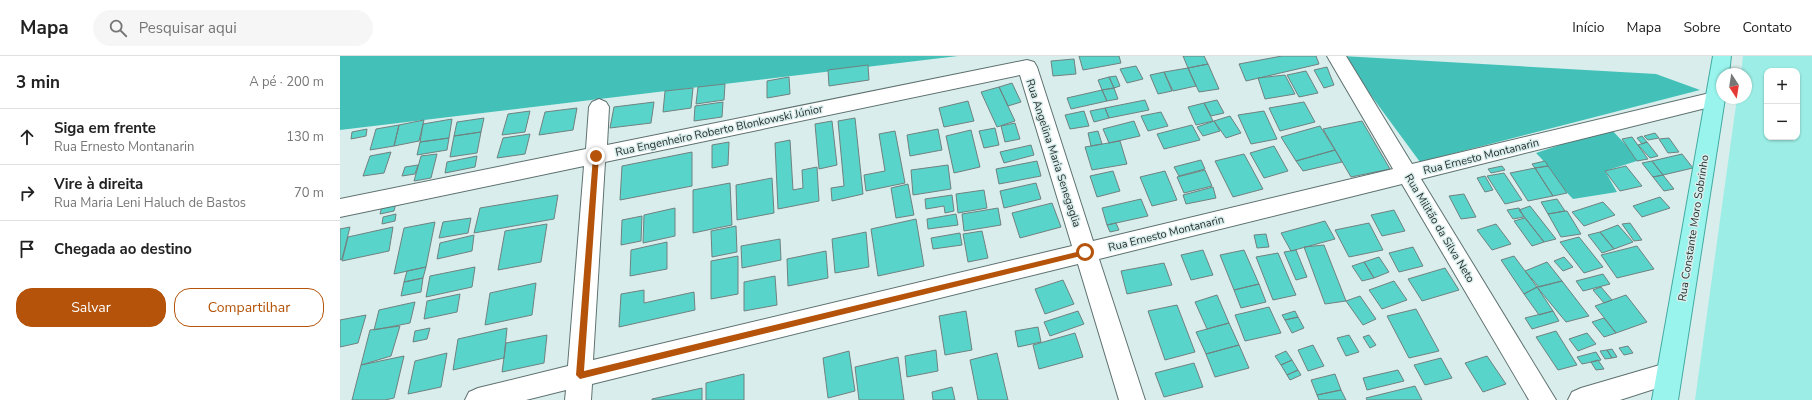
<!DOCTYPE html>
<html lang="pt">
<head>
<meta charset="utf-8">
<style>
	:root { --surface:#fff; --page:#f6f6f6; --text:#222; --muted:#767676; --line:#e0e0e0; --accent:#b45309 }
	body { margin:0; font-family:"Nunito Sans",sans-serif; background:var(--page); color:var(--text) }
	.controls { position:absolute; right:12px; top:12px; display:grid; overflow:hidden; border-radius:8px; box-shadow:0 1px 3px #0004 }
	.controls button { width:36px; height:36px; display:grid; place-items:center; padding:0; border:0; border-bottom:1px solid var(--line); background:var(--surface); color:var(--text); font:20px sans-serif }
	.compass { position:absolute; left:1376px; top:12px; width:36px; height:36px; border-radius:50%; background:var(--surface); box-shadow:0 1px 3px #0004; rotate:168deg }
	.stop { position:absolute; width:12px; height:12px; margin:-9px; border:3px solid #b45309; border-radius:50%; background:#fff }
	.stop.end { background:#b45309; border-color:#fff; box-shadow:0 1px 4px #0008 }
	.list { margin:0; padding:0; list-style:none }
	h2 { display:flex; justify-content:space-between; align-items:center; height:52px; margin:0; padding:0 16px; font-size:17px }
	h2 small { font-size:13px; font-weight:400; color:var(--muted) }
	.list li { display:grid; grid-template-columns:26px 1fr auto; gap:12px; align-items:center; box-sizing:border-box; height:56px; padding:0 16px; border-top:1px solid var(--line) }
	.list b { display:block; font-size:15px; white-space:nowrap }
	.list p { margin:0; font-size:13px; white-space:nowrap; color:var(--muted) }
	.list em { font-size:13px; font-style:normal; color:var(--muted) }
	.actions { display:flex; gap:8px; padding:12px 16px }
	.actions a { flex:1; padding:9px 0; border:1px solid var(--accent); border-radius:16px; text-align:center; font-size:14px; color:var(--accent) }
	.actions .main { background:var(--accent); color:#fff }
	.icon { flex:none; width:22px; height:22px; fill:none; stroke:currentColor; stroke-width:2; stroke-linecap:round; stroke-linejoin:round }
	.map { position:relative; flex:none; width:1472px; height:344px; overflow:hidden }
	header { display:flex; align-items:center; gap:24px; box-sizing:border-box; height:56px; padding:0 20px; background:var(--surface); border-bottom:1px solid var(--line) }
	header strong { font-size:19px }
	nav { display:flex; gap:22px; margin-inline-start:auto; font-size:14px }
	.search { width:280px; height:36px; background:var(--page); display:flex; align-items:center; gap:10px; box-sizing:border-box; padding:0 14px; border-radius:22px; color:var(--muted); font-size:15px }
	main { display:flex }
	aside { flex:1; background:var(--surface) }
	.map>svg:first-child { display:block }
</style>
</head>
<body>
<header>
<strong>Mapa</strong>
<div class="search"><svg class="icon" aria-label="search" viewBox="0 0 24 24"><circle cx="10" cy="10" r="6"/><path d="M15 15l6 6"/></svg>Pesquisar aqui</div>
<nav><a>Início</a><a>Mapa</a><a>Sobre</a><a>Contato</a></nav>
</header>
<main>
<aside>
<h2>3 min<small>A pé · 200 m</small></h2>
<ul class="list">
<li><svg class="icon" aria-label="ahead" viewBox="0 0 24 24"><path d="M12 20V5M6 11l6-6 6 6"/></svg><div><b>Siga em frente</b><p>Rua Ernesto Montanarin</p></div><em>130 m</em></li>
<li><svg class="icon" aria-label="right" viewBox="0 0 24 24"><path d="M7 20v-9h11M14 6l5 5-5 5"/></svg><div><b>Vire à direita</b><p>Rua Maria Leni Haluch de Bastos</p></div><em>70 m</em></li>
<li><svg class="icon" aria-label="arrive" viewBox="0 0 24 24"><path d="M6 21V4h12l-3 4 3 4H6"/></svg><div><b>Chegada ao destino</b></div></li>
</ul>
<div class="actions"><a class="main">Salvar</a><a>Compartilhar</a></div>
</aside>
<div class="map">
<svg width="1472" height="344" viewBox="0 0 1472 344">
	<rect width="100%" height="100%" fill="#d9eeec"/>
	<path fill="#9cede5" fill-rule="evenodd" d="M1403,0H1472V344H1355L1397,42H1406V18H1401ZM1427,15H1457V81H1427Z"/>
	<path fill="#43c1b8" d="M0,0H618L0,74Z
		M1002,0L1316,18L1360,34L1080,106Z
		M1270,72L1300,104L1265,115L1277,136L1233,143C1219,130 1211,111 1196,97Z"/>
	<path fill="#59d4ca" stroke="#6f8280" d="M739,0H779L781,7L743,14Z
		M843,0H864L868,8L848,12Z
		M942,0H976L979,8L906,25L899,8Z
		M734,3L736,18L713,20L711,5Z
		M868,8L879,33L859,36L848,12Z
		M528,9L529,24L489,30L488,14Z
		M796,10L803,23L787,27L780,13Z
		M987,11L994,29L984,32L974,14Z
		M848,12L856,30L833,35L824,16Z
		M966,15L978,37L959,41L947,19Z
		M824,16L832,35L818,38L810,19Z
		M945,19L955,38L925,43L918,22Z
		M776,20L780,30L774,32L769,21Z
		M449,21L450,38L427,42V25Z
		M769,21L774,32L762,34L758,24Z
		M672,27L681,46L668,50L659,31Z
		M385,28L384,44L356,48L358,31Z
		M659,31L675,65L657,71L641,36Z
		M353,32L351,52L323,56L325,35Z
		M774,32L778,43L767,45L762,34Z
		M762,34L767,45L731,53L727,42Z
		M805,44L809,54L769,62L765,52Z
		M877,44L884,57L871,60L864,47Z
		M628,45L634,65L604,71L599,52Z
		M314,46L311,67L270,72L274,51Z
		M383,46L382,61L354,65L355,50Z
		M964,46L975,66L940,75L929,52Z
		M864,47L873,65L856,69L848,51Z
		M237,52L233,74L199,79L205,56Z
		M765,52L769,62L754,66L750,55Z
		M190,55L185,76L162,79L168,58Z
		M744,55L749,70L730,73L725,59Z
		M924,55L937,83L911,88L898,59Z
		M821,56L828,70L808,75L801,60Z
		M890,60L901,77L886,82L874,65Z
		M144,62L141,76L114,80L117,66Z
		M515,62L523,138L492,145L491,132L504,130L498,65Z
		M112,63L109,82L80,86L83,68Z
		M84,64L79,85L54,90L59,69Z
		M492,65L497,109L479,113L475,68Z
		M794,65L800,80L769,87L763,73Z
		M874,65L880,75L863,80L857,71Z
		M1022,65L1050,113L1011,121L983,73Z
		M675,67L680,83L665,86L661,70Z
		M59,69L54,90L30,94L36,73Z
		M852,69L860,84L824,93L817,78Z
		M980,70L995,94L956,105L941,81Z
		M655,72L659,89L644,92L639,75Z
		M27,73L26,80L11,83L12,76Z
		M598,73L602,94L570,100L567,79Z
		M631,74L640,111L614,117L606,80Z
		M555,75L565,127L526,135L524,119L545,115L539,78Z
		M758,75L762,88L751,90L748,77Z
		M141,76L137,97L110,101L114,80Z
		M1315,77L1319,82L1308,84L1304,80Z
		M190,78L185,98L157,102L163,82Z
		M1302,80L1307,86L1302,88L1297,82Z
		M1292,81L1308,103L1297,105L1282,83Z
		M109,82L107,94L77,99L80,86Z
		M1329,82L1339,96L1328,97L1319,83Z
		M450,84L453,134L463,132L462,114L477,111L479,145L438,153L435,87Z
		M780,85L787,108L752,114L745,91Z
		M389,86L388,109L372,112V89Z
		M1307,86L1318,100L1310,102L1298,89Z
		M691,89L694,99L664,107L660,96Z
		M934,90L948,115L924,122L910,97Z
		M995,94L1002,106L963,115L956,105Z
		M51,96L44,117L23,120L30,100Z
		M352,96V130L280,144L282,110Z
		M97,98L91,122L74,125L81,100Z
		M904,98L923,133L893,141L875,105Z
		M1342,98L1353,112L1323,119L1312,105Z
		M137,100L135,111L105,117L107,106Z
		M861,104L865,113L839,120L834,111Z
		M697,105L701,120L659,128L656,113Z
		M1205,105L1208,110L1195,112L1192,108Z
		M1312,105L1323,119L1313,121L1302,107Z
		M78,109L75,118L62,120L65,111Z
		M608,109L611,133L573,139L571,114Z
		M1162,110L1165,114L1151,117L1148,113Z
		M1208,110L1227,137L1213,140L1195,112Z
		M1286,110L1302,130L1280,135L1265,115Z
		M1195,112L1213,140L1188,145L1170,117Z
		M865,114L872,130L844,137L837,121Z
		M773,115L780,135L757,141L750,120Z
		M825,115L837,144L812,150L800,121Z
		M1164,117L1182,144L1165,148L1147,120Z
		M1323,119L1334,133L1324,135L1313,121Z
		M1145,120L1153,134L1145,136L1137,122Z
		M432,122L434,157L397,164L396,129Z
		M390,127L392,169L353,177V134Z
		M696,127L701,143L664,152L660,135Z
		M568,128L574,159L556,162L551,132Z
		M873,131L876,142L846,148L843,139Z
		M644,134L647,152L618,157L616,138Z
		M1124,138L1136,161L1121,163L1109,140Z
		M218,139L214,163L134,177L140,152Z
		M612,139L614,155L605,157L604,150L586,153L585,143Z
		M1320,141L1330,152L1302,161L1293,150Z
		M801,143L808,160L767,169L762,152Z
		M1217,143L1225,155L1208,158L1201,146Z
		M1263,146L1275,159L1244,170L1232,156Z
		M56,147L54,155L40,158L42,150Z
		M712,147L721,171L680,182L672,157Z
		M1190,150L1216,183L1204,186L1179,154Z
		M335,152V180L303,187L304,159Z
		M658,152L661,169L624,175L622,158Z
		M1179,152L1184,161L1173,163L1167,154Z
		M1054,154L1065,175L1042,180L1031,159Z
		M1225,155H1227L1241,178L1221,181L1208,158Z
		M56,158L55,165L42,168L43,161Z
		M616,158L618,169L588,173L587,163Z
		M302,160L301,185L281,189L282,164Z
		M131,162L128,177L99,182L103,166Z
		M1185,162L1204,186L1192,190L1174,165Z
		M576,163L584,210L538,220L531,173Z
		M985,165L995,183L951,195L941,177Z
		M95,166L86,211L54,218L64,172Z
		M776,167L779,174L770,176L767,169Z
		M1029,167L1043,194L1009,201L995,174Z
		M1290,167L1302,184L1294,185L1282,168Z
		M207,168L201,206L158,214L165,175Z
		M1156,168L1171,188L1152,194L1137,174Z
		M1278,169L1293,186L1274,193L1260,176Z
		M396,170L397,196L372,201L371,175Z
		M10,171L2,203L0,204V173Z
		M53,171L49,195L2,205L8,181Z
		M642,175L648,202L628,206L623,178Z
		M526,176L529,211L495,217L492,183Z
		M1260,176L1274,193L1262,197L1248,179Z
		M620,177L622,189L593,193L591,182Z
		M926,178L929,191L917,192L914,179Z
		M134,179L132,195L97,203L100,187Z
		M1239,181L1263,211L1244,217L1220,186Z
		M440,183L441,204L402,212L401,190Z
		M327,186V213L290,220L291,194Z
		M984,189L1006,245L985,248L964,191Z
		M1297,190L1314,213L1277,222L1261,199Z
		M1073,191L1083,210L1059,216L1049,197Z
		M863,194L873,219L851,224L841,199Z
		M904,194L919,228L894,234L880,199Z
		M956,194L967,221L956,224L944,196Z
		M486,195L488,222L448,230L447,203Z
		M938,197L956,239L933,244L916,201Z
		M398,200V238L371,243V205Z
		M1174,200L1197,231L1184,238L1161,204Z
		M1039,201L1049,216L1034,222L1024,206Z
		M1224,201L1233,211L1223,215L1214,205Z
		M1024,206L1034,222L1022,225L1012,210Z
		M1207,206L1222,225L1199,231L1185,215Z
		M824,207L832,229L787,238L781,215Z
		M86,211L83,222L64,226L67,215Z
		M135,211L132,231L86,241L90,220Z
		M1105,212L1119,234L1082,245L1068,223Z
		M1263,218L1270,228L1243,235L1236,225Z
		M435,220L437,249L404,255V226Z
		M83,222L81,236L61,240L64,226Z
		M723,224L734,248L705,258L695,233Z
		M1054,225L1067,244L1042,253L1029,234Z
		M1222,225L1249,260L1226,266L1197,231Z
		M196,227L192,259L145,269L150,237Z
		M919,228L926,246L901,252L894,234Z
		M1197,231L1213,255L1199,259L1184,238Z
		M1261,231L1272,244L1264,247L1253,234Z
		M304,234V247L354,236L355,254L279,271L281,238Z
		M120,238L117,256L84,263L87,245Z
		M877,239L889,267L867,273L855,246Z
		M1286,239L1307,266L1276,277L1255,250Z
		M1020,240L1036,263L1023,269L1006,245Z
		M75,246L70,267L34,274L39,254Z
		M837,249L855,296L825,304L808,255Z
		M929,251L941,277L905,285L895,259Z
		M1076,253L1099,295L1069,302L1047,260Z
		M626,255L632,294L605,299L599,260Z
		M738,255L744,268L710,280L704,266Z
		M955,255L958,261L945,264L942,259Z
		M1213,255L1219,265L1192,273L1185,262Z
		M26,259L18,287L0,291V264Z
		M958,261L964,272L952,277L945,264Z
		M1264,262L1276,277L1264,281L1252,266Z
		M889,267L899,289L866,298L856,276Z
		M60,270L51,300L21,309L30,274Z
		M698,271L701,286L678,291L675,275Z
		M90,272L87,283L73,286L75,275Z
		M167,272L164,302L113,314L118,283Z
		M1216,275L1237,309L1218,314L1196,281Z
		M735,277L743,301L699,313L693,289Z
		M1247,277L1256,288L1238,295L1229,283Z
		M207,279L204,307L162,316L166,287Z
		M1009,279L1019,296L1006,300L997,282Z
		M1029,279L1036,289L1030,292L1023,281Z
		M899,289L909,312L875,321L866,298Z
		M973,289L984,310L968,315L958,294Z
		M1288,290L1293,297L1284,299L1279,292Z
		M1272,293L1277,301L1272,302L1267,294Z
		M596,294L598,315L567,321L565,300Z
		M1267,294L1272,302L1265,303L1260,295Z
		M509,295L515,335L488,342L483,302Z
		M946,295L952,304L941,309L935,300Z
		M1256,296L1261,304L1242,308L1237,301Z
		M107,297L101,331L68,338L75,305Z
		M657,297L668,344H638L630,304Z
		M64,300L54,342L45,344H12L21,309Z
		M1147,300L1166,328L1143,336L1125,307Z
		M558,301L564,344H519L515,311Z
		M1101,302L1112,322L1085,329L1074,309Z
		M952,304L958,314L947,319L941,309Z
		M1258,304L1264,313L1256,314L1251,306Z
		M854,307L863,331L824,341L815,317Z
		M958,314L961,319L950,324L947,319Z
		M1058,314L1064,325L1027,334L1023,322Z
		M404,318V344H366V327Z
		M995,318L1001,334L977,339L971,324Z
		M1075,330L1082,344H1027L1026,342Z
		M612,331L615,344H593L592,336Z
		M362,332V344H312V343Z
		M1001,334L1006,344H979L977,339Z"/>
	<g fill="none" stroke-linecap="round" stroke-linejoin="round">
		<g stroke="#5e716f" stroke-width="2">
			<path id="minor" d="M987,0H1006L1072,108L1374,36L1381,38L1384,43L1381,48L1374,50L1081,123L1216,344H1189L1062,128L759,203L805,344H779L738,208L252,328L251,344H225L226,334L186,344H125L129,336L138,332L228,310L244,110L0,161V143L246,93L249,51L252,46L259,43L266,46L269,51L267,89L687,4L694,6L697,11L753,185L1053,113ZM680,19L732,190L253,304L265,106Z
				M1330,306L1339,309L1342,317L1339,325L1280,344H1228L1232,336L1241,332Z"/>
		</g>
		<g stroke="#44aaa2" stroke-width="2">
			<path id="major" d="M1373,0H1391L1389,18H1382V42H1385L1338,344H1312Z"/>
		</g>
		<use href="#minor" fill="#fff" fill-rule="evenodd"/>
		<use href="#major" fill="#98f4ec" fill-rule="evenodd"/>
	</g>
	<path fill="#b45309" d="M256,97L259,100L244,315L745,194L749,196L745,199L240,323L236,319L253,100Z"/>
	<g text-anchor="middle" stroke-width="3" stroke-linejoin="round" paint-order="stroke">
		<g font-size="11" fill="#28302f" stroke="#d9eeec">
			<text transform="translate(379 74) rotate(-12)" y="4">Rua Engenheiro Roberto Blonkowski Júnior</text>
			<text transform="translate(714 97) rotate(72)" y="4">Rua Angelina Maria Senegaglia</text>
			<text transform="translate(1141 100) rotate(-14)" y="4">Rua Ernesto Montanarin</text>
			<text transform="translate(1100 172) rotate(59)" y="4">Rua Militão da Silva Neto</text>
			<text transform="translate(1353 172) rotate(-81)" y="4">Rua Constante Moro Sobrinho</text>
			<text transform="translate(826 177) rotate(-14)" y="4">Rua Ernesto Montanarin</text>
		</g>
	</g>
</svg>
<div class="controls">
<button>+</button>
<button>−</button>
</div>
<svg class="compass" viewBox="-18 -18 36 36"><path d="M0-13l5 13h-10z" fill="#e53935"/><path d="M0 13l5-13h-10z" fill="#767676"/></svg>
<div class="stop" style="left:745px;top:196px"></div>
<div class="stop end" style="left:256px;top:100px"></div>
</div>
</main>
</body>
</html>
